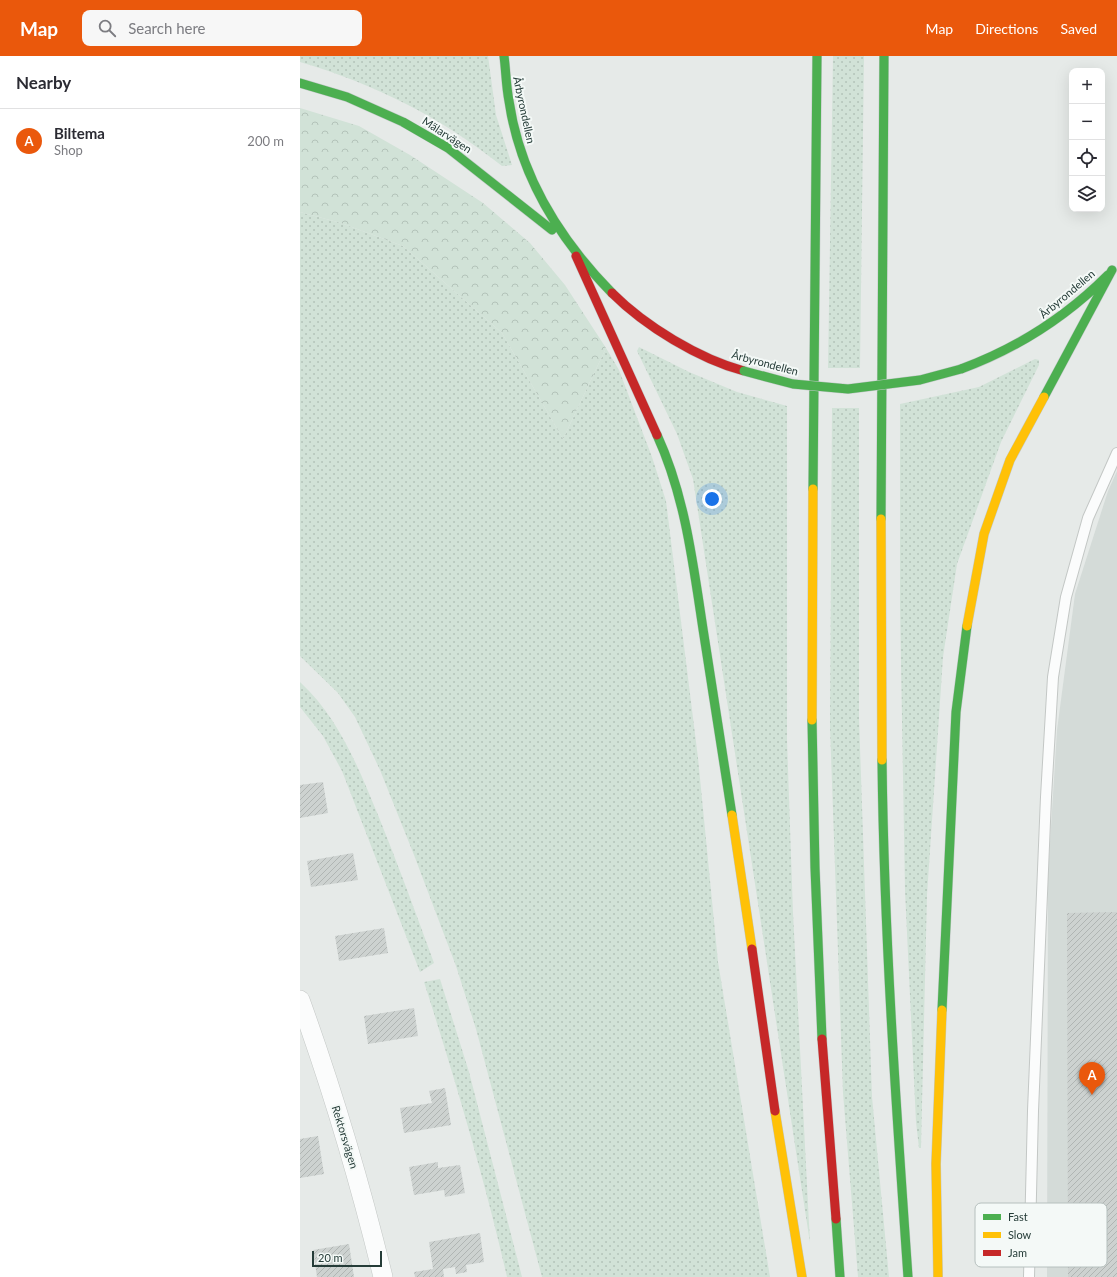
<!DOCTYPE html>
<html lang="en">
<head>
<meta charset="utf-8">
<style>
	:root { --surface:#fff; --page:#f7f7f7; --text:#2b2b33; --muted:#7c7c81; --line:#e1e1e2; --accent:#ea580c }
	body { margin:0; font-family:Lato,sans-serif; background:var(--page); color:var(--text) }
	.controls { position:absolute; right:12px; top:12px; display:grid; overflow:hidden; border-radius:8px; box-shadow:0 4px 16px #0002 }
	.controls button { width:36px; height:36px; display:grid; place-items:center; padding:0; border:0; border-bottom:1px solid var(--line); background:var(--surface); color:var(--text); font:20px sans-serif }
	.scale { position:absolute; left:12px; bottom:10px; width:70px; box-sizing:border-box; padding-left:4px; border:2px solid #253c38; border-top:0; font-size:11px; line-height:14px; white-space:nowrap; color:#253c38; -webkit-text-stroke:3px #f4f9f7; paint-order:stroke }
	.you { position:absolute; left:412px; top:443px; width:14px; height:14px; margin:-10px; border:3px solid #fff; border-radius:50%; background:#1a73e8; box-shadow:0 0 0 6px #1a73e833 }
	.badge { display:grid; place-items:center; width:26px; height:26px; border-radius:50%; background:var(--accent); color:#fff; font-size:13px; font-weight:700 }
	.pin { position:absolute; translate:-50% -33px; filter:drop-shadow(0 1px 2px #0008) }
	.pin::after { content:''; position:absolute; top:21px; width:14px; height:12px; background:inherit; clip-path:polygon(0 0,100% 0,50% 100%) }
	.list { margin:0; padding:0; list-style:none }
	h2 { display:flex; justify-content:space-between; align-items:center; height:52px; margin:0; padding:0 16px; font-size:17px }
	h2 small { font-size:13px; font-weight:400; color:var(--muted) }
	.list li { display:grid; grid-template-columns:26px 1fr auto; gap:12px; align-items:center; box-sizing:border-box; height:64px; padding:0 16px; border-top:1px solid var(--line) }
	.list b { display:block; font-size:15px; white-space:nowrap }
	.list p { margin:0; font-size:13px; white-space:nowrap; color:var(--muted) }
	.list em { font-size:13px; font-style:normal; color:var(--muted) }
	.icon { flex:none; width:22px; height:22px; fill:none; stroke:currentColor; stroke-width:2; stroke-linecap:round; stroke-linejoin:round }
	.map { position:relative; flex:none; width:817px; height:1221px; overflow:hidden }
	header { display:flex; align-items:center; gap:24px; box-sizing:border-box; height:56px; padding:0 20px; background:var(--accent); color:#fff }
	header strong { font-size:19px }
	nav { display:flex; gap:22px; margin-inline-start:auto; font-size:14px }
	.search { width:280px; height:36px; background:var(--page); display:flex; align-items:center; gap:10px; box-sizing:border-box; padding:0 14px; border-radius:8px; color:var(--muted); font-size:15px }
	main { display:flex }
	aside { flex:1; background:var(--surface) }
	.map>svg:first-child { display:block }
</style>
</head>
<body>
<header>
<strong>Map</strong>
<div class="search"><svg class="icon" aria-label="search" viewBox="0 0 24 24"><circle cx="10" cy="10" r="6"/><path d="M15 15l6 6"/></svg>Search here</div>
<nav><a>Map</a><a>Directions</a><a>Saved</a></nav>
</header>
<main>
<aside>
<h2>Nearby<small></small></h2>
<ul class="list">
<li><span class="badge">A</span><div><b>Biltema</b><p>Shop</p></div><em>200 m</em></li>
</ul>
</aside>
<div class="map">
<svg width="817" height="1221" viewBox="0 0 817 1221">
	<defs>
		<pattern id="grass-dots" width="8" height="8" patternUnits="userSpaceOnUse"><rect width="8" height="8" fill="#d1e2d7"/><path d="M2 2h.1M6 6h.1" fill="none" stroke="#b3c3b9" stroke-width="1.8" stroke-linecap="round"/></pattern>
		<pattern id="forest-crowns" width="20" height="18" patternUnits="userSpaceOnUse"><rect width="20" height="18" fill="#d1e2d7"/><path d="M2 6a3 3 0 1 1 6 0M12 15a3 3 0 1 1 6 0" fill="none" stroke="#b3c3b9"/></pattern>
		<pattern id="building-hatch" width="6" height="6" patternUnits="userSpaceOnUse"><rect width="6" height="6" fill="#cdd2d0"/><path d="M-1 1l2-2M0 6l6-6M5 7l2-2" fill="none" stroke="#b0b5b3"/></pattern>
	</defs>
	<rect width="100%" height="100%" fill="#e6eae8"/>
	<path fill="#d4dbd8" d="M817,415V1221H747L748,820L757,674L775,538L808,435Z"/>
	<path fill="url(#grass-dots)" d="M0,0H188L196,59L212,109L202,110C142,62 75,28 0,6Z
		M533,0H564L560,312H528Z
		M0,156L41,167L103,190L202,277L263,383L306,292L319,314L352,401L366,445L398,702L418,906L470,1221H242L176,973L156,910L114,799L80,714L55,661L38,637L0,600Z
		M339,291L389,316L437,336L487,350V684L493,857L510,1187L393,423L377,378L337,295Z
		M735,303L739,304V309L701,386L657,508L643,601L627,839L621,1092H619L616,1066L605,835L600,549V348L679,331Z
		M532,352H559V662L572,1041L589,1221H558L543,1037L530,671Z
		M0,626C39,662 58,711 78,759C98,808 116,858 134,907L120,916L42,715L23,680L0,651Z
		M140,923L169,1016L222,1221H207C184,1121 155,1023 124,926Z"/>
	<path fill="url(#forest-crowns)" d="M0,52L59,70L110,99L183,147L230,187L265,229L306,292L263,383L202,277L103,190L41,167L0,156Z"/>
	<path fill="url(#building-hatch)" d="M23,726L28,757L0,762V729Z
		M53,797L58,824L11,831L7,805Z
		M817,856V1221H768L767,857Z
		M84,872L88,897L39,905L35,880Z
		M114,952L118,980L68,988L64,960Z
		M145,1032L151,1069L104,1077L100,1052L132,1047L129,1035Z
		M18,1080L24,1118L0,1122V1083Z
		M138,1106V1112L160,1109L165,1137L145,1141L144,1134L114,1139L109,1111Z
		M180,1177L184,1206L166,1209L167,1216L156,1218L155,1211L143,1213L144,1221H115L114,1216L133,1213L129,1186Z
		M49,1188L54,1221H17L13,1194Z"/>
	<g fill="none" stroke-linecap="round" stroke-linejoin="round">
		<g stroke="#c3c7c5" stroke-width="12">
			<path id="lane" d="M729,1221L733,1055L746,741L753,621L766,541L788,462L817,397"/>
		</g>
		<g stroke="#c3c7c5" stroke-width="20">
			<path id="street" d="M0,944C33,1035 60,1127 83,1221"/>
		</g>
		<g stroke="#c2c9c8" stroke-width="10">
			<path id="fast" d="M204,0C206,15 206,30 209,45C220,120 261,185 312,237
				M0,27L47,41L103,66L148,92L252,174
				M661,313C718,292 765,262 808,219
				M744,341L812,214
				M357,379C385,440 393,507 403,573C413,635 422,697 432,759
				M513,433L517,0
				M581,463L584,0
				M512,664L515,812L522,983
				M582,704C584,877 596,1049 608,1221
				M642,954L656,656L667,570
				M536,1163L540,1221"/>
		</g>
		<g stroke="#c2c9c8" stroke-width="10">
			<path id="slow" d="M581,463L582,704
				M667,570L684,478L710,404L744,341
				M512,664L513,433
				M432,759L452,893
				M475,1055L502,1221
				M638,1221L636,1108L642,954"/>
		</g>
		<g stroke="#c2c9c8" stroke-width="10">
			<path id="jam" d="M276,200L357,379
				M312,237C345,270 399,303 444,315
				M452,893L475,1055
				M522,983L536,1163"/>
		</g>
		<use href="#lane" stroke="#fbfcfc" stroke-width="10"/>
		<use href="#street" stroke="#fbfcfc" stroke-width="19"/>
		<use href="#fast" stroke="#4caf50" stroke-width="9"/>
		<use href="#slow" stroke="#ffc107" stroke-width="9"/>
		<use href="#jam" stroke="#c62828" stroke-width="9"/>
		<g stroke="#c2c9c8" stroke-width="10" stroke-linecap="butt">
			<path id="fast-bridge" d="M444,315L493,328L548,333L620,324L661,313"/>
		</g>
		<use href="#fast-bridge" stroke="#4caf50" stroke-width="9"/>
	</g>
	<g text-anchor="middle" stroke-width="4" stroke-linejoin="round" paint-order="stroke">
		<g font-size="11" fill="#253c38" stroke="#f4f9f7">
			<text transform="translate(224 54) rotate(78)" y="4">Årbyrondellen</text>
			<text transform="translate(147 79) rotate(33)" y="4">Mälarvägen</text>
			<text transform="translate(767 238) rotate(-40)" y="4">Årbyrondellen</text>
			<text transform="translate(465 307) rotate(15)" y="4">Årbyrondellen</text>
			<text transform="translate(45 1081) rotate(73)" y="4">Rektorsvägen</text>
		</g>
	</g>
	<rect x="675" y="1147" width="132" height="64" rx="6" fill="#f4f9f7" stroke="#b6c0be" stroke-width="1"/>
	<rect x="683" y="1158" width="18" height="6" fill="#4caf50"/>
	<rect x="683" y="1176" width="18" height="6" fill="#ffc107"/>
	<rect x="683" y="1194" width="18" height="6" fill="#c62828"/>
	<g font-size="11" fill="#253c38">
		<text x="708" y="1165">Fast</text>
		<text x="708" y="1183">Slow</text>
		<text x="708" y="1201">Jam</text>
	</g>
</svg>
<div class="controls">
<button>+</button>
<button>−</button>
<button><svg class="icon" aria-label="locate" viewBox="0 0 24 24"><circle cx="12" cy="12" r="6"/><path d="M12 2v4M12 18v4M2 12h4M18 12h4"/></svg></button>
<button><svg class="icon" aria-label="layers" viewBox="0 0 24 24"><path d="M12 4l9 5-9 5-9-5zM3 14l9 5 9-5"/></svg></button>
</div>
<div class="scale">20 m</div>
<div class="you"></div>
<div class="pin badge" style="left:792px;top:1039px">A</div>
</div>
</main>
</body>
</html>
